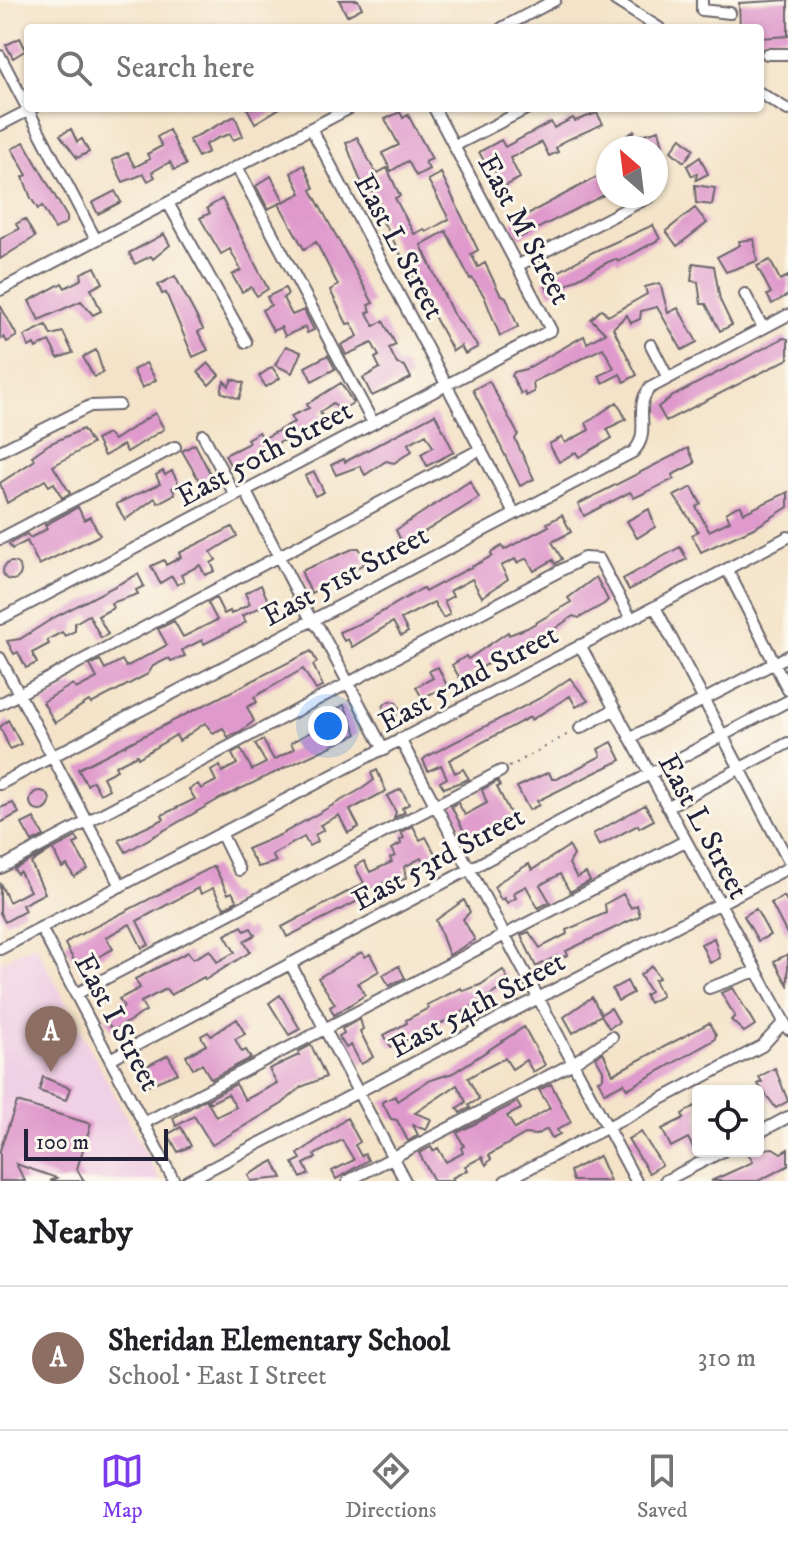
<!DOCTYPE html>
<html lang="en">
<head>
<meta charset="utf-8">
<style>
	:root { --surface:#fff; --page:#f2f2f2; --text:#202124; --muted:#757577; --line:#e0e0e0; --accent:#7c3aed }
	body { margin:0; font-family:"IM FELL DW Pica",serif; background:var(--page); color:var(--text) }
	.controls { position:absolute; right:24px; bottom:24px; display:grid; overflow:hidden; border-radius:8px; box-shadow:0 2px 6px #0004 }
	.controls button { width:72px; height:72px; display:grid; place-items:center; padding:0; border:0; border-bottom:2px solid var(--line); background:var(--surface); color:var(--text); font:40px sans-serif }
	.compass { position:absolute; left:596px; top:136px; width:72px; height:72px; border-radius:50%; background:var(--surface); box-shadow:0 2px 6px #0004; rotate:332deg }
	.scale { position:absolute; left:24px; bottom:20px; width:144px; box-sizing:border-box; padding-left:8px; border:4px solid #22223b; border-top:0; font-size:22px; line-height:28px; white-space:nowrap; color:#22223b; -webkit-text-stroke:6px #fbf7ec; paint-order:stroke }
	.you { position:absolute; left:328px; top:726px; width:28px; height:28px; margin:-20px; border:6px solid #fff; border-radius:50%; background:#1a73e8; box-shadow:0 0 0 12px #1a73e833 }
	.badge { display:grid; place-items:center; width:52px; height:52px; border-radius:50%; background:var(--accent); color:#fff; font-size:26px; font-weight:700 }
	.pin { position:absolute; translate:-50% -66px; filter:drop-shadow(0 2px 4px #0008) }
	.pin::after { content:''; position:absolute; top:42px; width:28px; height:24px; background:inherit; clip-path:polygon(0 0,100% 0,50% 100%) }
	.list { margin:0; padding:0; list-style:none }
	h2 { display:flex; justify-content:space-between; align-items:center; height:104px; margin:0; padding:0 32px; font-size:34px }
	h2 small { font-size:26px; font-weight:400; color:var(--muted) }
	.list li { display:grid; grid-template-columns:52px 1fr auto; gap:24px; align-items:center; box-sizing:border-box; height:144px; padding:0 32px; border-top:2px solid var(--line) }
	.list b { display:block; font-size:30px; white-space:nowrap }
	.list p { margin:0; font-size:26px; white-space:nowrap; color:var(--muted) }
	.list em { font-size:26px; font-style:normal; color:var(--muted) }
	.icon { flex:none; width:44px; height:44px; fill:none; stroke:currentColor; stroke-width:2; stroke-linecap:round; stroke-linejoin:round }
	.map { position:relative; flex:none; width:788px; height:1181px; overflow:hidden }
	.search { position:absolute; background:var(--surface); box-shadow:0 2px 6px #0004; left:24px; right:24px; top:24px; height:88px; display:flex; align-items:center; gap:20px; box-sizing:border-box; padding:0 28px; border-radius:8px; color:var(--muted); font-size:30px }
	.sheet { height:248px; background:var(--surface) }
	nav { display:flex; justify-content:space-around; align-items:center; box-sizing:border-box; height:112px; border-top:2px solid var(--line); background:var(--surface); font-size:22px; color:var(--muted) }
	nav a { display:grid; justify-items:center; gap:4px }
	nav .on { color:var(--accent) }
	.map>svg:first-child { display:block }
</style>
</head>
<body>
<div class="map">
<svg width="788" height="1181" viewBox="0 0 788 1181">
	<rect width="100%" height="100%" fill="#fbf7ec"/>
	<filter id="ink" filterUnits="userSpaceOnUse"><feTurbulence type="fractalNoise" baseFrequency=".0125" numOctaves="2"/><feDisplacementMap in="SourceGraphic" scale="16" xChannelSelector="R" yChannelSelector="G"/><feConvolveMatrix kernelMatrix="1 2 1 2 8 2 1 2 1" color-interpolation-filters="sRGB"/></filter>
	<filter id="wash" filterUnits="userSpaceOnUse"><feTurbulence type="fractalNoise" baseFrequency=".006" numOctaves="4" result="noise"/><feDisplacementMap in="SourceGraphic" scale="32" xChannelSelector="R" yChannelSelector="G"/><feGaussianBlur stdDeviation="1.8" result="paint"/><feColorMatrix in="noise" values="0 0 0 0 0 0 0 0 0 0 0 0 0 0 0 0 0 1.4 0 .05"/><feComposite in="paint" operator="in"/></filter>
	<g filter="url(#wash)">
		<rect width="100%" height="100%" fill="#f4e3c8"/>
		<path fill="#f0d0e4" d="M35,944L160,1181H0V962Z"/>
		<g id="blocks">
			<path fill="#df99cc" d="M339,0H358L362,8L347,16Z
				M788,0V36L760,38V28H740L739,3Z
				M20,38L26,50L13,58L6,45Z
				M247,108H280L255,123Z
				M400,112L403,118L408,115L432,159L425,162L429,169L416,176L408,161L391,171L382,153L399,145L385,119Z
				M597,113L603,124L562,142L556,148L558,152L549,156L542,142L510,158L520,178L498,190L493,180L498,177L490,161H484L479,152L501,140L505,147L551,122L554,128L573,118L575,121Z
				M235,116L243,136L233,140L230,134L218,138L205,145L208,152L198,157L189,140Z
				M71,129L77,142L82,139L89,152L77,158L60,135Z
				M169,130L186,165L174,170L170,162L152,172L155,177L148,181L144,174L123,182L112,160L127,153L135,167L150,159L147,154L162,146L157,137Z
				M635,130L631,138L659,130L663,146L623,148L619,142Z
				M357,137L376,174L387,168L400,196L395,198L414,234L424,229L426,232L449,219L428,180L441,173L478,250L471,254L478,267L485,263L500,294L506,297L518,327L500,336L484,296L472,278L470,279L446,231L421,245L452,312L478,347L465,354L461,346L453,351L375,207L380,204L372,190L367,193L359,177L346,143Z
				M681,138L694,149L684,162L671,151Z
				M24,142L67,217V222L55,229L42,206L38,209L31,198L23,177L27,175L12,149Z
				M700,157L708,174L696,180L697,173L692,176L687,166Z
				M304,165L314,188L311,190L373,303L368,305L371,311L367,313L374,326L383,321L396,345L389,348L397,364L405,366L411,378L372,396L363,378L380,368L375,358L379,356L372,343L346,355L341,345L358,336L351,323L347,324L330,290L338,285L316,242L304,249L279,204L301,193L291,173Z
				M608,171V193L519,238L511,223Z
				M271,176L284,201L268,209L256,186Z
				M695,185L715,188L712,205L696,203Z
				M115,191L121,202L98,214L92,203Z
				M222,199L268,289L257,296L251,287L242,292L232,275L241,270L230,249L221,254L200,218L210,213L207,208Z
				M695,208L707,223L677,246L666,231Z
				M25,219L35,237L0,259V239L19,229L16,224Z
				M653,225L660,239L618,262L616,259L608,262L550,294L543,281L593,252Z
				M164,234L170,245L153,259L151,256L135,264L129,253Z
				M754,239L757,261L726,272L717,257L740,245L739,241Z
				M770,260L780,280L788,276V295L772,304L767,295L771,293L757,266Z
				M693,263L714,266L720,300L732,325L720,331L706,304H701L698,282L691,281Z
				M95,267L103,283L91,289L101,311L93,315L81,301L39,320L29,301L62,283L65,288L82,279L81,273Z
				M175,276L203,329L198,332L208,350L193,357L166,293L162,294L158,285Z
				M660,283L668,313L678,308L697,342L682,350L657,307L641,311L640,319L631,323L627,315L613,328L637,375L624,382L620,374L603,383L599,376L614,368L603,348L533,382L534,392L526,396L524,392L521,394L512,376L514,372L526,369L584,336L587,343L605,333L591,319L602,309L608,316L647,294L645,287Z
				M285,288L288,294L283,298L292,315L304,310L314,330L307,333L305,327L285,336L281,327L273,331L262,310L271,305L267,297Z
				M0,305L17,336L7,342L4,337L0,340Z
				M46,325L51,335L63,332L73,353L58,358L49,341L36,348L34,344L29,347L24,336Z
				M783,338L788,339V359L666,421L658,407L673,396Z
				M286,346L301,352L292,373L275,365Z
				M96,350L103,372L94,377L83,357Z
				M328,355L335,369L312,381L305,367Z
				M146,363L156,380L142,388L133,370Z
				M208,363L219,375L209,385L198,372Z
				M272,367L280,378L266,387L259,376Z
				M232,379L244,383L239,399L221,392L224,381L229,386Z
				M489,381L518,434L515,439L534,479L520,486L473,390Z
				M341,383L353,403L341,410L333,403L320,412L324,420L231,467L225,455L249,443L247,439L259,432L263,439L294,422L291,416L309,408L307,404Z
				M617,402L626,419L607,429L612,438L579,457L576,452L559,462L549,444L562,437L565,443L589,430L586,423Z
				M155,413L164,429L127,452L123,445L104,456L96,440L108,434L114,440Z
				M435,414L454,452L427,466L421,454L433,447L426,434L408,444L412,451L394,463L386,461L365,475L360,466L336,475L331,465L344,459L345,462Z
				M83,429L92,444L53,466L70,493L62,498L54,483L49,486L45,480L7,503L0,483L35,460L32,456L49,444Z
				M195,444L215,483L204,489L182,451Z
				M688,448L695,463L672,475L674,479L634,498L630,492L584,516L578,504Z
				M163,471L165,475L172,471L179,484L172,488L175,494L158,503L155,498L125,520L116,504L160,484L156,475Z
				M314,472L324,492L315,496L305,476Z
				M470,481L479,498L403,545L396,530Z
				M692,487L701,504L696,507L709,531L730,521L726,513L736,507L741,506L744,513L788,492V507L756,527L701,552L692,535L698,531L674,496Z
				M78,507L84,520L90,517L100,535L39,565L27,541L12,549L9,544L27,534L30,538L47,529L45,525Z
				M649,509L655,527L637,538L627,521Z
				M562,515L571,532L552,542L562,559L555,564L553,560L534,571L527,558L517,563L515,559L501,566L508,579L482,597L472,579L450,591L453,596L444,601L450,614L443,618L434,602L401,619L408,632L401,636L393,622L352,647L348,639L344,641L339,632L366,621L423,588L425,592L492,556L491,553L502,546L504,550L549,526L547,523Z
				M232,527L237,536L211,552L216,560L211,563L215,571L205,575L200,565L181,575L184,581L177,585L172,576L160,583L151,566L164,560L166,565L181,557L179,553Z
				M680,547L687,559L629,590L623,579Z
				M355,548H359L367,562L311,593L301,571Z
				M3 571a9 9 0 1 1 18 0a9 9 0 1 1-18 0Z
				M138,574L144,586L136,590L138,594L111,603L113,608L98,616L108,634L101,638L89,615L75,623V631L65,636L62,632L47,640L49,644L32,653L37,663L26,668L18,652L14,654L7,641L20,639L55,617Z
				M596,577L608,600L604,604L579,618L573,616L543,637L499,657L461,680L452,665L466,656L468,659L508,632L509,635L527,628L571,602L568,598Z
				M261,585L269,603L242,616L246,622L240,626L204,644L202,640L182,650L185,656L171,661L169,658L153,666L148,674L91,704L89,701L55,723L43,702L73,684L76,689L97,678L90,665L100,660L105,669L122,660L126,667L167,645L158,629L174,621L183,637L217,620L208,603L216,598L224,614L230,611L231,614L250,604L245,593Z
				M311,651L317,662L313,665L323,686L316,690L303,669L254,697L257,702L247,707L254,721L241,731L228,737L223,728L213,733L205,723L179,741L176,735L138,758L137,755L115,766L117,770L103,777L109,789L100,794L93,781L87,785L78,769Z
				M438,667L447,686L422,698L416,687L433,678L429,671Z
				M570,678L588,701L576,707L570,696L531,720L530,717L449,760L455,773L463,769L469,779L444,788L440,782L447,778L441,765L428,771L423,760L426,757L544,696Z
				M383 709a8 8 0 1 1 16 0a8 8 0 1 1-16 0Z
				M344,705L357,734L221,798L126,852L119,840L164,819L162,815L195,799L189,789L198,784L201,789L216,781L211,771L220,766L222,772L237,764L232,754L241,749L252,770L266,763L255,744L263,740L274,760L294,749L291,743L333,719L330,713Z
				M8,720L21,744L10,749L0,727Z
				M612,742L621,760L537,801L539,805L529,810L517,787L549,772L552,779H557L601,756L598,749Z
				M377,770L386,791L350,810L359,827L348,833L339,815L320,825L324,830L315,835L318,841L309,846L304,837L272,855L276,862L258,867L247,849L280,835L363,788L374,780L371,773Z
				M498,781L500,786L497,787L513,819L468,839L451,806L458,803L465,815L487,803L482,790Z
				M401,789L409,804L402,808L405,812L394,818L396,812L387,796Z
				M30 801a10 10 0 1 1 20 0a10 10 0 1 1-20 0Z
				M13,803L19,813L0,823V808Z
				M645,805L654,820L639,828L638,825L599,846L593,834Z
				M34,818L44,836L32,842L22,824Z
				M413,826L420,840L426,837L438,859L425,865L421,858L404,867L406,878L398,882L395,877L362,894L364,897L358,901L287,937L282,927L364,883L355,866L364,861L370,872L392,862L390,858L395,856L391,849L401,844L400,840L404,838L401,832Z
				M76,837L79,842L74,844L88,869L74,877L67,865L62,868L53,849Z
				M569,846L574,855L569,864L577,878L586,873L590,881L570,892L560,874L540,885L550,902L538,908L526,886L513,893L516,898L507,903L504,898L501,900L494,887L502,880L529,864L532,870Z
				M52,849L31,863L45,893L22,905L25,911L5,922L0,913V883L9,902L30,891L20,872L17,874L14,869Z
				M214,866L228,894L232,892L237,901L224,908L213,888L201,894L198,888L137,921L149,945L142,948L130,924L106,937L113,949L78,968L65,944L71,939Z
				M623,894L631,908L637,905L640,916L566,951L568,955L559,959L557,956L536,967L521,935L529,932L540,948L567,934L566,930L606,913L605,904Z
				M784,896L788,903V936L771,903Z
				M464,900L470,912L463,919L475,940L449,955L436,920Z
				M756,909L770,935L758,941L744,916Z
				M242,926L245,931L251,928L255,935L244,941L250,952L205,980L204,977L171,995L166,989L141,1002L146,1011L113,1031L105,1018L124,1007L119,999L140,988L135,979L188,952L193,959L210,950L217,962L235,952L225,935Z
				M714,938L720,958L710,963L701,944Z
				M362,952L365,957L370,954L379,971L358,983L365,995L334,1015L330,1007L335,1004L318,978Z
				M788,954V985L774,961Z
				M399,966L405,978L389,986L383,975Z
				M652,966L659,978L654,980L662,996L649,1003L645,995L650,992L640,975Z
				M503,970L510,983L456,1016L391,1047L384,1035L407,1023L406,1020L429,1008L427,1005L461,988L463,991L480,985Z
				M627,981L633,993L618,1001L612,989Z
				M733,988L755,1025L744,1032L731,1020L735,1016L721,993Z
				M280,995L300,1029L289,1035L269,1003Z
				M592,997L601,1014L611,1008L619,1022L609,1028L601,1015L573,1033L564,1017Z
				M237,1019L245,1034L235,1039L242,1052L246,1050L251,1058L211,1079L202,1064L193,1069L186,1056L206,1045L201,1036L208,1032L211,1036Z
				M360,1019L363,1029L360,1031L373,1057L361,1064L351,1045L346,1048L339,1036L344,1033L342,1029Z
				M709,1023L716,1035L714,1040L627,1089L624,1083L605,1093L598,1080L603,1078V1070L596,1058L603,1052L613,1074Z
				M524,1027L545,1065L533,1072L526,1060L512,1069L505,1058L486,1068L468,1078L479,1099L469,1105L470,1108L460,1113L457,1108L466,1102L457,1085L415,1113L431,1119L426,1130L413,1125L418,1135L408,1141L397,1120L391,1119L382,1102L395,1096L397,1101L428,1081L453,1073Z
				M311,1045L326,1077L301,1087L282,1104L212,1145L194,1116L176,1126L173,1118L206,1099L216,1117L236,1107L228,1094L210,1103L208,1099L236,1084L245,1100L277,1083L269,1069L299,1055L298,1052Z
				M168,1055L178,1073L142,1088L137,1071Z
				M775,1068L788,1101L776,1108L758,1084L762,1082L759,1077Z
				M43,1077L70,1088L66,1100L39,1091Z
				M551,1084L571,1122L557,1130L560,1134L552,1138L547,1129L536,1135L525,1134L489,1155L491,1159L486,1165L482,1157L465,1166L468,1170L452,1178L454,1181H434L419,1153L431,1147L433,1151L438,1148L446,1162L463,1153L461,1148L464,1146L457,1133L517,1102L521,1109L507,1116L515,1129L550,1108L539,1090Z
				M17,1102L91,1124L77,1169L84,1181H50L57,1178L16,1164L25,1181H0V1150Z
				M698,1104V1155H697L688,1138L671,1147L662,1129L684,1118L682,1114Z
				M347,1118L360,1142L355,1145L361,1156L365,1154L368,1160L336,1179L332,1171L354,1160L342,1140L314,1155L316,1158L304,1164L309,1174L301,1178L293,1163L301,1159L298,1154Z
				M181,1127L191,1146L178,1152L168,1134Z
				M641,1132L662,1165L649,1173L628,1139Z
				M773,1148L781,1153L788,1149V1166L758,1181H711L753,1162L747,1151Z
				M599,1156L610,1181H573L570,1171Z
				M274,1161L282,1178L251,1181L248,1175Z"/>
		</g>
	</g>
	<g filter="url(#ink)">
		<use href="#blocks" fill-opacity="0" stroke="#6c666c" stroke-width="2"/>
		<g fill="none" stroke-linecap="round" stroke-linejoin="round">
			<g stroke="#6c666c" stroke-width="14">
				<path id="minor" d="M615,0L659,28
					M702,0V10L730,13
					M502,28L555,0
					M767,54H788
					M0,56L96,240
					M760,93L788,110
					M0,125L33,108
					M311,128L514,513
					M454,146L528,108
					M237,167L373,423
					M168,203L246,342
					M517,266L651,196
					M0,290L350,108
					M745,294L763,328
					M651,345L668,378
					M203,435L235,495
					M0,451L90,406L119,405
					M245,490L311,620L319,628L384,750
					M0,539L175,447
					M727,569L788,690
					M655,607L788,860
					M0,619L551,330L434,108
					M580,645L788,1029
					M0,658L121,886
					M0,704L481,449
					M580,728L615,709
					M630,738L788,656
					M400,739L636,1181
					M0,784L633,452C653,432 632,407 650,388L788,315
					M667,807L788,743
					M221,833L239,870
					M0,868L584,558L599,559L631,619
					M41,928L174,1181
					M0,949L788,537
					M290,963L405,1181
					M709,988L756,971
					M76,994L501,771
					M110,1059L788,701
					M144,1123L685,841
					M758,1133L788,1117
					M187,1181L788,868
					M348,1181L573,1063L612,1037
					M505,1181L762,1046L784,1022
					M665,1181L723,1151"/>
			</g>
			<path stroke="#6c666c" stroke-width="2" stroke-dasharray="2 6" stroke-linecap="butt" d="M509,767L570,733"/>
			<use href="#minor" stroke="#fff" stroke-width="10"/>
		</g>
	</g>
	<g text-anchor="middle" stroke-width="6" stroke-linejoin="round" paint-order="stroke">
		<g font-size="30" fill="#22223b" stroke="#fbf7ec">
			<text transform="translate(525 229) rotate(62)" y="10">East M Street</text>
			<text transform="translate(400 246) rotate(62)" y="10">East L Street</text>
			<text transform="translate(264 453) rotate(-28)" y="10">East 50th Street</text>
			<text transform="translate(345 575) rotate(-28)" y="10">East 51st Street</text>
			<text transform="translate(468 678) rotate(-28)" y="10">East 52nd Street</text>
			<text transform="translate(704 826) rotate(62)" y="10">East L Street</text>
			<text transform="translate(438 858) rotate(-28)" y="10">East 53rd Street</text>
			<text transform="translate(477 1004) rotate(-28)" y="10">East 54th Street</text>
			<text transform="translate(118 1022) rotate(62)" y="10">East I Street</text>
		</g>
	</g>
</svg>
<div class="controls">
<button><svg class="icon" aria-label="locate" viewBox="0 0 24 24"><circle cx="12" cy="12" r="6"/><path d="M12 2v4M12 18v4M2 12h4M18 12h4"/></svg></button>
</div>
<svg class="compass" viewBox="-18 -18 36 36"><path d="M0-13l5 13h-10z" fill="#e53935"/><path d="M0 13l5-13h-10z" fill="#757577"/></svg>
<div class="scale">100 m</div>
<div class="you"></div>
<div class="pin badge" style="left:51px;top:1072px;background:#8d6e63">A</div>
<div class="search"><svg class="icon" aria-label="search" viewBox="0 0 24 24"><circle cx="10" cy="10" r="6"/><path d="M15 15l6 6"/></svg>Search here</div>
</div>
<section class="sheet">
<h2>Nearby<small></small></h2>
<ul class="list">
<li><span class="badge" style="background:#8d6e63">A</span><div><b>Sheridan Elementary School</b><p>School · East I Street</p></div><em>310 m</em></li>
</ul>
</section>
<nav>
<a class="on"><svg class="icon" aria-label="map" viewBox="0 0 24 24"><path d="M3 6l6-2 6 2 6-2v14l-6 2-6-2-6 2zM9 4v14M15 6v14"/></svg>Map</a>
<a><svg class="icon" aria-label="directions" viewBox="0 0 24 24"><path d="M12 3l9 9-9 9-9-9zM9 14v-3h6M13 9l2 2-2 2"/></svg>Directions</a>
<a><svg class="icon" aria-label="saved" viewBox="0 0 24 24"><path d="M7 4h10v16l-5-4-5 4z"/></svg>Saved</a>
</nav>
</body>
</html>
